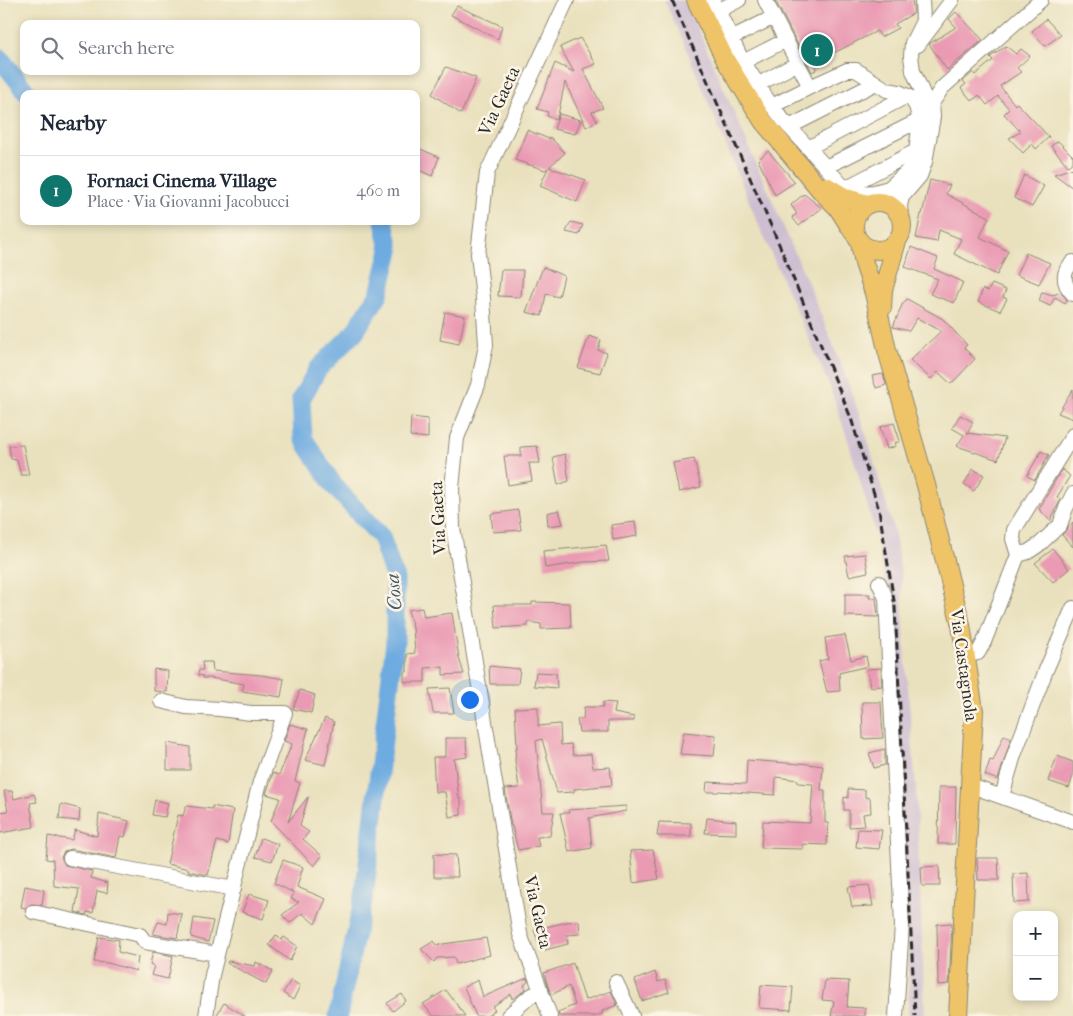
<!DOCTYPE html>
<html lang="en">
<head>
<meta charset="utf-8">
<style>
	:root { --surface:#fff; --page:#f6f6f7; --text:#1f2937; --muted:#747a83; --line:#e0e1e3; --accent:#0f766e }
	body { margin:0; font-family:"IM FELL French Canon",serif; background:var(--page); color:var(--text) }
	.controls { position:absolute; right:15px; bottom:15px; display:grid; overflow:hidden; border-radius:10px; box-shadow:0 2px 8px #0003 }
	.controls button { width:45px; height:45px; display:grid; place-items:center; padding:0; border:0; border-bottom:1px solid var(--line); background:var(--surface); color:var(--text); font:25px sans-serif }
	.you { position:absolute; left:469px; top:699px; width:18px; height:18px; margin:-12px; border:4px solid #fff; border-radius:50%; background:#1a73e8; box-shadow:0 0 0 8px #1a73e833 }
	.badge { display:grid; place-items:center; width:32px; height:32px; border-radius:50%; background:var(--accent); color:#fff; font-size:16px; font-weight:700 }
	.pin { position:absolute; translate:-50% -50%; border:2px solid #fff; box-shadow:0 1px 5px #0006 }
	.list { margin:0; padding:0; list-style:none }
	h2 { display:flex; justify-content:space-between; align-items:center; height:65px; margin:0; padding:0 20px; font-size:21px }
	h2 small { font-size:16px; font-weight:400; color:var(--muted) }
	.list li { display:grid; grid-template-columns:32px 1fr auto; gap:15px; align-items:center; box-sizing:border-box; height:70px; padding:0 20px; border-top:1px solid var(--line) }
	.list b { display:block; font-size:19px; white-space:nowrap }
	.list p { margin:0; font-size:16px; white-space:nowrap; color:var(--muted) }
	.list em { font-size:16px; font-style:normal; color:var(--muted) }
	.icon { flex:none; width:28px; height:28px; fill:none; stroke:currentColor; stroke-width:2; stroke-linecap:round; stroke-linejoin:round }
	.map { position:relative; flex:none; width:1073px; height:1016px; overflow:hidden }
	.search { position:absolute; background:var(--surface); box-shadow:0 2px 8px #0003; left:20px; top:20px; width:400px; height:55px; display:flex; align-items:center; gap:12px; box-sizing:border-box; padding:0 18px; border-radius:10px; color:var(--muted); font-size:19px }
	.panel { position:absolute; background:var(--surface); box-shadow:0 2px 8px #0003; left:20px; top:90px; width:400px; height:135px; border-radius:10px }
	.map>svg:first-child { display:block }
</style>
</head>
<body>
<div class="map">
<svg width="1073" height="1016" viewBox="0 0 1073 1016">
	<rect width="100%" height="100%" fill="#fcf5e5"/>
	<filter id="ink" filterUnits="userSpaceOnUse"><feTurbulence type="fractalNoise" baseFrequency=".02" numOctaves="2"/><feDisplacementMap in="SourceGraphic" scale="10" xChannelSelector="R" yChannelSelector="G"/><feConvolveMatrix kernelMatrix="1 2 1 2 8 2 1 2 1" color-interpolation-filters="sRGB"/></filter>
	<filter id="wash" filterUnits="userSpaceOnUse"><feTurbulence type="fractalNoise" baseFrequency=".0096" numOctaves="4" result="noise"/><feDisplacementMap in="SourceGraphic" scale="20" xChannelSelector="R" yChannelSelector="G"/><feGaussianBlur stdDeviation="1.12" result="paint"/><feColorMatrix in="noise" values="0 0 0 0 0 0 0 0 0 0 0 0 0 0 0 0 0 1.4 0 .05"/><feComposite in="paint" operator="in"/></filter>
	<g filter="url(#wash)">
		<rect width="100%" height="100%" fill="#e9e1bd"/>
		<path fill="#cebed1" d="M664,0H684L700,34L811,290L847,380L866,434L894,531L901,572L906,666L916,786L925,1016H908L909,967L904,863L887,591L876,535L848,440L830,387L760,228L683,41Z"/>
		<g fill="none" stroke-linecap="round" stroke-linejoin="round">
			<path stroke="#6eabe0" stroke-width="19" d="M0,58L28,94
				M338,1016L364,896L395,642V579L381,537L334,486L303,438L301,399L318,369L354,333L379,294L390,250L384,221"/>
		</g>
		<g id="blocks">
			<path fill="#ea9ab3" d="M775,0H912L914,13L895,24L898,28L881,37L877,31L814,63L816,70L812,72Z
				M457,6L502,26L498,39L451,15Z
				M956,12L983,40L947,70L929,44L956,27L949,19Z
				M1046,19L1061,35L1045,46L1032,31Z
				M580,38L596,64L583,69L603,108L592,112L597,121L586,127L565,82L557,120L547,116L548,112L537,109L555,63L574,72L560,47Z
				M1006,46L1016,54L1021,49L1030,56L1017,68L1021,72L1000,86L1015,105L1017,103L1049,137L1036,149L1032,144L1023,153L1009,138L1021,132L1004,114L1009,109L998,96L987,105L979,95L972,101L961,88L966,84L963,81L973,72L975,75L993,60L990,57Z
				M446,67L476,78L461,114L432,94Z
				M559,114L581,120L575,134L554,129Z
				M527,130L549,139L550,137L565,153L549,167L586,180L577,202L540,186L548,168L545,170L515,160Z
				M1058,141L1073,156V162L1068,166L1051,146Z
				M416,147L439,157L432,176L416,169Z
				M768,151L795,182L775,195L758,160Z
				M1073,168V188L1054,174Z
				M1024,175L1044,186L1032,207L1014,198Z
				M930,180L950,185L946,194L989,217L980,237L1008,251L997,275L954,254L961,239L939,230L937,242L916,238L921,214H922Z
				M804,194L822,208L799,226L792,217L797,214L791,205Z
				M571,222L583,225L579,235L566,232Z
				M911,247L938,258L934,269L963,282L954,303L930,294L938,279L905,267Z
				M1026,253L1050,263L1039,284L1016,275Z
				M543,267L564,276L559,297L546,294L542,316L526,312Z
				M501,270H523L521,297L498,296Z
				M992,284L1006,290L1003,297L1007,299L1000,311L978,302L983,289L988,291Z
				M1042,292L1053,295L1061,292L1067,300L1065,303L1055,297L1050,306L1039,301Z
				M907,299L943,319L967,345L964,348L975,359L951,384L938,372L931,379L910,360L941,331L917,318L909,331L893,327L902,305Z
				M445,312L465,316L459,344L440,340Z
				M589,336L601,340L598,350L607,353L600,373L578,368Z
				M883,374L886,385L876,388L872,376Z
				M1073,389V419L1058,413Z
				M960,415L973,422L967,433L1005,438L998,460L957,446L964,435L952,428Z
				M411,417L428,419V438L410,436Z
				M894,423L900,441L895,443L896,446L887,449L880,427Z
				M23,445L29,475H21L17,460L11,459L9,446Z
				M537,446L540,463H529L532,481L508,485L504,456H521V447Z
				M1041,451L1049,455L1035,480L1027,476Z
				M565,454L569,481L558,485L553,457Z
				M694,459L701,487L679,492L673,463Z
				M973,469L984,475L974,491L964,484Z
				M1062,469L1070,476L1057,497L1061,499L1050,521L1039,509Z
				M518,510L521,530L493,532L491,514Z
				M559,510L563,524L548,526L547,513Z
				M635,522L637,536L613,540L611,525Z
				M1073,522V547L1062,535Z
				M606,545L609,561L584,562L545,568L543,551Z
				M1053,549L1069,569L1053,582L1035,563Z
				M865,554L868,572L849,576L845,556Z
				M845,594H870L869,598H876L878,617L845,616Z
				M532,602L570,603L571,628L541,629V624L528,622V626L496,628L494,605H532Z
				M422,608L424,617L452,613L459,658L464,674L443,675V667L425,668V682H404V672H407V654L415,653L413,628L408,610Z
				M845,635L851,660L866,656L868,666L839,673L840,691L827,692L819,661L828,659L825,638Z
				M202,662H212L213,671L261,675L284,679L281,697L242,691L244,684L211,678H203V676L198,675L199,670H203Z
				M489,666L520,669L518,684H490Z
				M881,668L882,686L870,687L867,669Z
				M154,669L168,671L167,692L154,691Z
				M536,672L556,673L557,688L534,686Z
				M450,688L454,713H433L429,689Z
				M300,690L315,695L311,713L293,709Z
				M603,702L616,703L614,713L634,717V721H608V732H579L577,719H583L584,707H603Z
				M862,702H881L883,738L863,739Z
				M538,707V726L560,724L561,745L571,744L573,755L591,754L593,768L610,767L612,785L574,789V792L557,793L542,739L536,741L543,812H554L550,836L537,837L539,846L518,850L512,826H511L505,789L519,788L515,760L516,748H517L515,708Z
				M325,718L334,722L325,765L305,760Z
				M290,724L308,729L295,781L300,783L288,822L308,797L300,826L309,832L303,839L322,856L314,866L271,821L280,798L266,794L273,773L279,775L292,744L284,741Z
				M684,732L716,735L714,756L680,754Z
				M1004,735L1011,738L998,780L985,775L990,760L993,761Z
				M445,738H466L467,757L454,759L459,799H461V815L449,817L445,792H435L433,757H445Z
				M167,743L190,747V770H167Z
				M885,749V765L874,768L869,753Z
				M1057,756L1073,762V776L1069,788L1048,781Z
				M747,760L800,764V763L823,766L821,790H825V823H828L827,845L803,844V849L761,848L763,821L810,823L813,784L798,783V780L776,777L775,795L719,791L718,792H706L707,782L746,784Z
				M939,787H956L955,844H938Z
				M848,789L865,790V797L870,798L871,813L863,814L865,826L849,827V810H844V797L848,798Z
				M4,791H12L14,799L34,794L37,802L30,803L34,827L0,833V812L8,811Z
				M155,800L168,803L165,817L152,815Z
				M61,804L80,809L79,821L59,819Z
				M186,806L212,809V806L233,810L228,844L217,841L208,875L188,871L189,869L167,864L178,815L183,816Z
				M626,806V811L589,818L592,848L569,852L560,813H569L568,810Z
				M99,814L129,821L125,837L120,836L116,858L71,849L64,852L61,857L65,865L92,871L91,878L108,883L107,893L97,891L93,913L87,912L86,915L75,912L79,889L54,886L53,860L46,859L48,836L72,840L75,830L97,836Z
				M707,818L736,821V834L705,833Z
				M659,822L691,823V836H657Z
				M858,829L882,830L879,849L856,847Z
				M261,838L278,844L272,861L255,857Z
				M653,850L659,879L633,883L630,851Z
				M434,854L456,855L458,877H434Z
				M977,858H998L999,880H978Z
				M283,860L303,867L297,887L326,899L315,924L302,913L290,923L282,915L299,902L291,899L294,893L274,883Z
				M939,866L940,886H922L921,867Z
				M1028,873L1029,902L1014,903L1013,874Z
				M869,885L873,906L852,907L848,887Z
				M25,886L44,890L42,905L31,904L26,908L21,907Z
				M249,894L269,900L263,919L242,912Z
				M168,912L182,914L177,938L153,934L158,922L167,924Z
				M194,918L213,921L208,942L191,937Z
				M579,921L580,934L567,935L568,944L541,951L534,930L566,922Z
				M952,923L949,984L938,985L937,924Z
				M276,935L281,940L284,937L297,946L290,961L269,945Z
				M99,937L119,940L118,952L138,957L136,971L108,963L94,962Z
				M486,938L490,955L456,964L454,957L437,958L434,962L421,949L434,941L436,945Z
				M153,952L173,956L168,979L151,975L154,966L150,964Z
				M228,961L255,966L256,962L273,971L266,984L227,963Z
				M573,963L585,1000L611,991L617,1005L602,1011L603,1013L596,1016H559L558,1012L575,1005L569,986L551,995L544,973Z
				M655,972L658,982L665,980L669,992L642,1001L635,980Z
				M527,978L528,982L524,985L526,989L517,996L512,999L511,994L492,1007L495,1010L487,1016H476L464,987L478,980L483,997Z
				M291,980L300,986L293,1000L283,993Z
				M825,980L849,981L847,1007L865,1008V1016H831L834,1001L822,1000Z
				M761,985L793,987L791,1010L759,1008Z
				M446,990L465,1016H433L423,1004Z
				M402,994L406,1001L393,1011L387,1003Z
				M224,1003L245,1016H216Z"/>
		</g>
	</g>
	<g filter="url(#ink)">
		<use href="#blocks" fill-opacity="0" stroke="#8a8674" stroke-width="1"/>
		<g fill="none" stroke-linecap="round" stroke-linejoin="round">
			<g stroke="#8a8674" stroke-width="16">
				<path id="minor" d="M713,0L741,58L769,102L784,121L842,185L860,193L874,192L889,188L911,168L916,152L920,120L916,106L910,97L899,92L887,90L856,70H847L810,87L765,0
					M922,0L923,21L912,43L911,56L913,71L932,114
					M718,11L739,0
					M731,38L774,17
					M918,45L952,0
					M743,62L786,40
					M757,85L798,63
					M772,106L810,87
					M789,127L876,83
					M808,148L907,96
					M826,167L920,120
					M847,187L916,151
					M880,202L900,190
					M901,219L900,205L902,197L920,176L925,162L933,117L932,103L942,88L1041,0
					M1073,262C1062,272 1062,283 1073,294
					M1018,555L1013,539L1014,530L1073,435
					M879,583L886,598L902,925L896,1016
					M965,655L978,653L984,642L1018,555L1028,552L1040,544L1060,525L1066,508L1073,494
					M161,701L186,707L220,709L251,713H285L260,782L212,975L206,1016
					M971,786L1073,822
					M1002,796L1014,755L1046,670L1073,608
					M70,858L234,889
					M33,912L140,935L145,942L217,954
					M616,982L632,1016
					M508,1016L529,997L541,990
					M550,1016L520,934L453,528L452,488L457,438L478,385L486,345L483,298L478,254L487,173L567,0"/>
			</g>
			<g stroke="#8a8674" stroke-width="20">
				<path id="major" d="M696,0L726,61L763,121L822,192L838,208L854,233
					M826,186L846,198L867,204
					M854 226a24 24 0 1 1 48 0a24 24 0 1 1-48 0Z
					M860,243L864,263L874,293L887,350L926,485L961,625L974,711L958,1016
					M882,308L883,290L897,241"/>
			</g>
			<use href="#minor" stroke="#fff" stroke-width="14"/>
			<use href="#major" stroke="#efc469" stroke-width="18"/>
			<path stroke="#2b2b2b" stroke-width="3" stroke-dasharray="8 4" stroke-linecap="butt" d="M672,0L779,244L851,418L879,510L895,607L915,1016"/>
		</g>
	</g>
	<g text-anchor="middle" stroke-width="5" stroke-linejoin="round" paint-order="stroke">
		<g font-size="18" fill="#2b2b2b" stroke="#fcf5e5">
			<text transform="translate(499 101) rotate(-65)" y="6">Via Gaeta</text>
			<text transform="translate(438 518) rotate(-93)" y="6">Via Gaeta</text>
			<text transform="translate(964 665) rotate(82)" y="6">Via Castagnola</text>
			<text transform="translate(538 912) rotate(77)" y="6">Via Gaeta</text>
		</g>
		<g font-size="19" font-style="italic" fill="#42586a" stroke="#fcf5e5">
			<text transform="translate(393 592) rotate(-95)" y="7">Cosa</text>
		</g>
	</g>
</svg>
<div class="controls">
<button>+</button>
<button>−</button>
</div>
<div class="you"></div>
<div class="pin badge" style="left:817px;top:50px">1</div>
<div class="search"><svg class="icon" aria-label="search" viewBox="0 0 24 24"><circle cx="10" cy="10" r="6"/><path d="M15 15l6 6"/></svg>Search here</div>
<section class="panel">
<h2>Nearby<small></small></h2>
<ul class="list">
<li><span class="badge">1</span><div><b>Fornaci Cinema Village</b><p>Place · Via Giovanni Jacobucci</p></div><em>460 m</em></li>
</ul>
</section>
</div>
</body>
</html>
